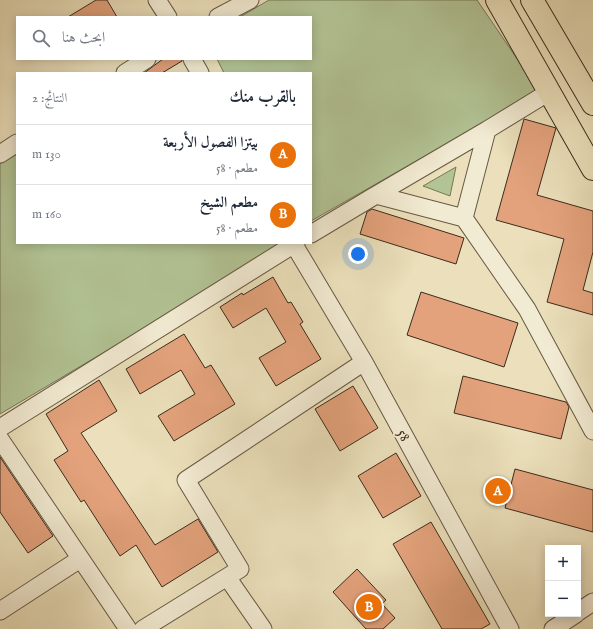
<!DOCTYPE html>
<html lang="ar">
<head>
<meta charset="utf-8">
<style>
	:root { --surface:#fff; --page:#f2f2f3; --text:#1f2937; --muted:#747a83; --line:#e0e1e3; --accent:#2563eb }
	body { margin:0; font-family:"IM FELL English",Amiri,serif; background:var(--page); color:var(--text); direction:rtl }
	.controls { position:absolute; right:12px; bottom:12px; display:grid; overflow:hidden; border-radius:0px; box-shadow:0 2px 10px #0003 }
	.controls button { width:36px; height:36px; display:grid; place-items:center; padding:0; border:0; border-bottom:1px solid var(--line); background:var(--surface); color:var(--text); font:20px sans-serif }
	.you { position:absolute; left:358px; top:254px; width:14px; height:14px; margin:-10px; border:3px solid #fff; border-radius:50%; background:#1a73e8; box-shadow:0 0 0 6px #1a73e833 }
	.badge { display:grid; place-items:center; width:26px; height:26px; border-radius:50%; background:var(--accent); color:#fff; font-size:13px; font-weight:700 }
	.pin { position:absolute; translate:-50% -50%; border:2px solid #fff; box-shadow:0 1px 4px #0006 }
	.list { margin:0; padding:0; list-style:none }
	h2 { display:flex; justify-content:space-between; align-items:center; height:52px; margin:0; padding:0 16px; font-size:17px }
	h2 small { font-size:13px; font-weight:400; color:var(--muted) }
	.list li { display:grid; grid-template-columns:26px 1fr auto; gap:12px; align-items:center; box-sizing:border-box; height:60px; padding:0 16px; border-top:1px solid var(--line) }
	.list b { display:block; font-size:15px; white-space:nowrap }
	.list p { margin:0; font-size:13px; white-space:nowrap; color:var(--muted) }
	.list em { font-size:13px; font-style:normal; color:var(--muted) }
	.icon { flex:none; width:22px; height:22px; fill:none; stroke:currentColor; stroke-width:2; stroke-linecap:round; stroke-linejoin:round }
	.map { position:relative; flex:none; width:593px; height:629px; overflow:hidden; direction:ltr }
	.search { position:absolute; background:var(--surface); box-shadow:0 2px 10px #0003; left:16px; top:16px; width:296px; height:44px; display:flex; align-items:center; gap:10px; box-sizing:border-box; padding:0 14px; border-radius:0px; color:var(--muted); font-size:15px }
	.panel { position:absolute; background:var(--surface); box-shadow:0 2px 10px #0003; left:16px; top:72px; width:296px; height:172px; border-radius:0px; direction:rtl }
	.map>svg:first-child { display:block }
</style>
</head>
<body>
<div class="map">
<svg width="593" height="629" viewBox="0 0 593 629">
	<rect width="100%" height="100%" fill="#ebe0bb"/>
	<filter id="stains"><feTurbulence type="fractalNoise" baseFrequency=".005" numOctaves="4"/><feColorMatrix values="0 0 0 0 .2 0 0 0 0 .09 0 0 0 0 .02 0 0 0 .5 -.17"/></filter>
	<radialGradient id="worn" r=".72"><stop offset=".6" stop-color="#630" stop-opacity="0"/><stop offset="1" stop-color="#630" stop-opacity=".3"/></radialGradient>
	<path fill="#b2c394" stroke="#767858" d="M269,0H477L539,91L311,221V73H224L217,59H311V17H240Z
		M17,154V243H277L280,248L0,414V164Z
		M456,167L450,196L423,186Z"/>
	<path fill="#e3a27c" stroke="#3b2c1c" d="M96,0H107L117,17H68Z
		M163,59H182V61L162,73H144Z
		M524,119L556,128L537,195L593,211V252L583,290L593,293V315L547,302L564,239L496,220Z
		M372,209L464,238L456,264L360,234L367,212Z
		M273,277L288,303L291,302L303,322L300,324L321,359L276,386L259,358L286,342L266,308L233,328L220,307L242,293L243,295Z
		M421,292L518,323L504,367L407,335Z
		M184,334L205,368L211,365L235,404L174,441L158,416L195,394L181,370L140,394L126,369Z
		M463,376L566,402L569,407L561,439L454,413Z
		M99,380L117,411L81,433L155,545L198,519L218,552L162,587L136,545L120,556L84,500L81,502L54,460L68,451L46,414Z
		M353,386L378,428L340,451L315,409Z
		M396,453L421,496L383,518L358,476Z
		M0,457L53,536L28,553L0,512Z
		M515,469L593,490V532L505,508Z
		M431,522L490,624L481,629H442L393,544Z
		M357,569L386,600L382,604L395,618L383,629H366L333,592Z"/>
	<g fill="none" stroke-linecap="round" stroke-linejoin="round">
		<g stroke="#675944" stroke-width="19">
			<path id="minor" d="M157,0L168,17
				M218,17L250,0
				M192,59L200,73
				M125,73L147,59
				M0,154L17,143
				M376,195L487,130
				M464,218L487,130L549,92
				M311,234L376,195L464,218L527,309L593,431
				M293,243L364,362L510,629
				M0,428L296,243
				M0,439L128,629
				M227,577L263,629
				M0,611L80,559
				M578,612L593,602
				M143,629L240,569L186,480L364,362
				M553,629L576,614"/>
		</g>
		<g stroke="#3b2c1c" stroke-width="24">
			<path id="primary" d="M497,0L593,169
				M532,0L593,104"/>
		</g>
		<use href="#minor" stroke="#f2ebd3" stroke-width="17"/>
		<use href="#primary" stroke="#ebe0bb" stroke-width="22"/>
	</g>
	<g text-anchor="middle" stroke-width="3.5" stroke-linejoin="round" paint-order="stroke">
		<g font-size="15" fill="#3b2c1c" stroke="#f2ebd3">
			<text transform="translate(404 435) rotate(61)" y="5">58</text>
		</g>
	</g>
	<rect width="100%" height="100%" filter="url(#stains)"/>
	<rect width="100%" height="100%" fill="url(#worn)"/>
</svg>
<div class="controls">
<button>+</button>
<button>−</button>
</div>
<div class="you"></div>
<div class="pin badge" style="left:498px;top:491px;background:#e8710a">A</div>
<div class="pin badge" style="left:369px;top:607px;background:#e8710a">B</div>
<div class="search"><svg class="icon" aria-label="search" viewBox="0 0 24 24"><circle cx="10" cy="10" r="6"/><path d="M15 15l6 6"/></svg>ابحث هنا</div>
<section class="panel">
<h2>بالقرب منك<small>النتائج: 2</small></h2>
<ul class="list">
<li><span class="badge" style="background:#e8710a">A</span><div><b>بيتزا الفصول الأربعة</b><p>مطعم · 58</p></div><em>130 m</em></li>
<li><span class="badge" style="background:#e8710a">B</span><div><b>مطعم الشيخ</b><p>مطعم · 58</p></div><em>160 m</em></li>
</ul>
</section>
</div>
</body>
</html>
